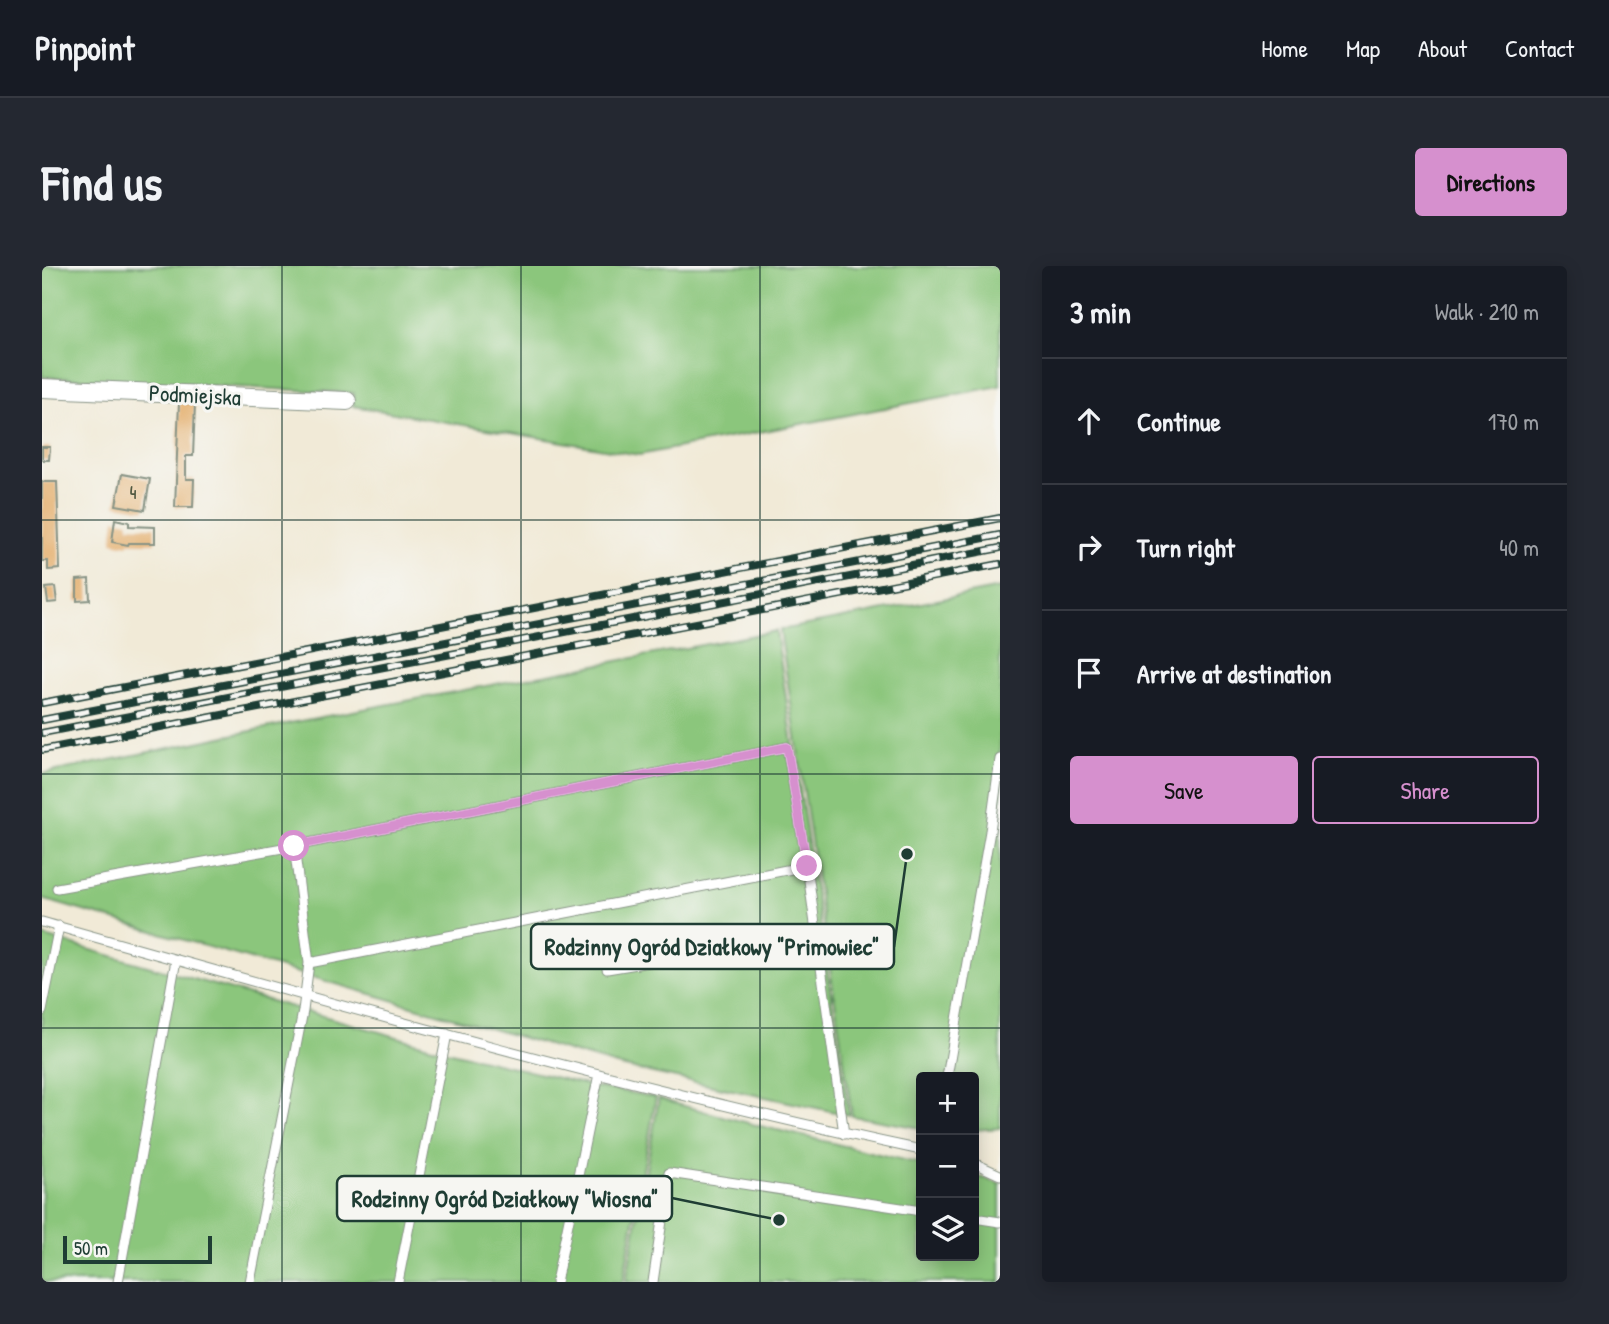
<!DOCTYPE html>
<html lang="en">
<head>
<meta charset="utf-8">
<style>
	:root { --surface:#171b24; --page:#242831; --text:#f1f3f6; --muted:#9ea1a6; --line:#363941; --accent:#d690ce }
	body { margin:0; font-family:"Patrick Hand",sans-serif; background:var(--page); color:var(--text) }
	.controls { position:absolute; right:21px; bottom:21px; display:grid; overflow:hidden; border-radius:7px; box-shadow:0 4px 18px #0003 }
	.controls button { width:63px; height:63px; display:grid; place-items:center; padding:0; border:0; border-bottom:2px solid var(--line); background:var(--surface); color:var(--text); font:35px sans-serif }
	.scale { position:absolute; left:21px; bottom:18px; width:149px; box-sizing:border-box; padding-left:7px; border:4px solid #1f3d34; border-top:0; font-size:19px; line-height:24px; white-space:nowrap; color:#1f3d34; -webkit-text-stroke:5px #f6f6f2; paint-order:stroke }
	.stop { position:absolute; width:21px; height:21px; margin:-16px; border:5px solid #d690ce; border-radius:50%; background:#fff }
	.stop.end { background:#d690ce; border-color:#fff; box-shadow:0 2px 7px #0008 }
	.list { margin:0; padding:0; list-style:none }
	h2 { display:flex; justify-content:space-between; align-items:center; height:91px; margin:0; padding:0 28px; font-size:30px }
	h2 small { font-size:23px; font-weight:400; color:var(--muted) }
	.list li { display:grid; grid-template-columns:46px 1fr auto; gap:21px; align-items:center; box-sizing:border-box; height:126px; padding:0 28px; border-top:2px solid var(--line) }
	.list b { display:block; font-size:26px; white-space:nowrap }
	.list em { font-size:23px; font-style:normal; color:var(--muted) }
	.actions { display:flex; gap:14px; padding:21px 28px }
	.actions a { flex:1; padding:16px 0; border:2px solid var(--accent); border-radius:7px; text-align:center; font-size:24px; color:var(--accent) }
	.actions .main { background:var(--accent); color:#111 }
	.icon { flex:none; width:38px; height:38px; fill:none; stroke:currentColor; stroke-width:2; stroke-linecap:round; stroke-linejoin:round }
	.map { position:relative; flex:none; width:958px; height:1016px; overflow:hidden; border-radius:7px }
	header { display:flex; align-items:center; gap:42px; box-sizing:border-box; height:98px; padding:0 35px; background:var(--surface); border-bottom:2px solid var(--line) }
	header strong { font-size:33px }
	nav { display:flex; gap:38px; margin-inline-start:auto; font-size:24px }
	.intro { display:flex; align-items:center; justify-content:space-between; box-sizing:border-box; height:168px; padding:0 42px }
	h1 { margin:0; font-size:49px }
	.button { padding:18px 32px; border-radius:7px; background:var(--accent); color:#111; font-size:24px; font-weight:700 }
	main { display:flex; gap:42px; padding:0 42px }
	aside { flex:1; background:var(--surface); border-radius:7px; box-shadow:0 4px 18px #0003 }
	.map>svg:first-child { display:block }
</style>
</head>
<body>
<header>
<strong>Pinpoint</strong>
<nav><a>Home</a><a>Map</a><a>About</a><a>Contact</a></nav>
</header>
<div class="intro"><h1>Find us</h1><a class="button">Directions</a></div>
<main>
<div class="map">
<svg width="958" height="1016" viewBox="0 0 958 1016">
	<rect width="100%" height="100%" fill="#f6f6f2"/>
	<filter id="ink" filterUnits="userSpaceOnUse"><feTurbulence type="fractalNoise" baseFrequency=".0143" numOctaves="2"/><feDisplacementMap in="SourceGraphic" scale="14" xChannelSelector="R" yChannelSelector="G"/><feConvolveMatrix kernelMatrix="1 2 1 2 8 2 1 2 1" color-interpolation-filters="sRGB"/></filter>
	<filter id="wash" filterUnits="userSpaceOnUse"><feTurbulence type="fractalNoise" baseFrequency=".00686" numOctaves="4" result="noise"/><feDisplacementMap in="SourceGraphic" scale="28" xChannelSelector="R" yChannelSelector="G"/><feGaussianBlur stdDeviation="1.57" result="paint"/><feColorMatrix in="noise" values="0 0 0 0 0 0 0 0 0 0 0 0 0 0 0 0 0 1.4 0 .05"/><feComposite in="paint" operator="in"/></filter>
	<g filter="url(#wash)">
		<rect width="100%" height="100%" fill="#f1ead7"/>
		<path fill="#8bc67b" stroke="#558258" stroke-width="2" d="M0,0H958V120L597,189L311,140L312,127L0,111Z
			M958,322V862L932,864V811H879V862L810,850L738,364Z
			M734,365L807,849L578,800L0,633V508L253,456Z
			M0,670L401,784L553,821L614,831L581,1016H0Z
			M617,832L631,837L714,859L879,898V990H932V910L945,913L958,918V1016H584Z"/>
		<g id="blocks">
			<path fill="#e3aa65" d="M137,136L153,137L151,190H144V213H152L151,241H133Z
				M0,181H8L7,194H0Z
				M80,208L108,213L103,244L74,239Z
				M0,216H15L18,303L6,304V295H0Z
				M73,253L87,256V260L113,261V277H87L86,279L70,276Z
				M47,313L48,334L35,335V314Z
				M13,321L15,336L6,337L4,322Z"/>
		</g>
	</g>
	<g filter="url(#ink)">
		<use href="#blocks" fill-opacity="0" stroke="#889486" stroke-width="2"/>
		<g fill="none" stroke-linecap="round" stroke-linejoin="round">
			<g stroke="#889486" stroke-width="11">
				<path id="lane" d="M252,580L267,697
					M15,622L252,580L745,481L765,600
					M0,656C291,738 583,821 879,884
					M565,703L776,668
					M0,745L17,660
					M905,811L948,565L958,493
					M932,897L958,909
					M932,952L958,956
					M76,1016L134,694
					M208,1016L261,745L267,697L765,600L802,868
					M356,1016L405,768
					M514,1016L557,808
					M611,1016L627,907L879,945"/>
			</g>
			<g stroke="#889486" stroke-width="20">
				<path id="street" d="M0,122L305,135"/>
			</g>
			<use href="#lane" stroke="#fff" stroke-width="9"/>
			<use href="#street" stroke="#fff" stroke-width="18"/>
			<g stroke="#1f3d34" stroke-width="8">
				<path id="rail" d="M0,437L958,252
					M0,454L958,269
					M0,467L958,282
					M0,484L958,298"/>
			</g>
			<use href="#rail" stroke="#f6f6f2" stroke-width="5" stroke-dasharray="16" stroke-linecap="butt"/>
		</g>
	</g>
	<g fill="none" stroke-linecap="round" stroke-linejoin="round" filter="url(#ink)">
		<path stroke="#d690ce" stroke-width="9" d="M252,580L745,481L765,600"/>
	</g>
	<path fill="none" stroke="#1f3d34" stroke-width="2" stroke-opacity="0.55" d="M240,0V1016M479,0V1016M718,0V1016M0,254H958M0,508H958M0,762H958"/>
	<g text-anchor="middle" stroke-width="6" stroke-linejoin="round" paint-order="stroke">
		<g font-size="19" fill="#505840">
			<text x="91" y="233">4</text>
		</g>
		<g font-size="23" fill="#1f3d34" stroke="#f6f6f2">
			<text transform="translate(153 129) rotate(3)" y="8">Podmiejska</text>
		</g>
	</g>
	<path fill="none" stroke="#1f3d34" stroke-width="2.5" d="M865 588L852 681M737 954L630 932"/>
	<g fill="#1f3d34" stroke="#f6f6f2" stroke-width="2.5">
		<circle cx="865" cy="588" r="7"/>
		<circle cx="737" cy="954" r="7"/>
	</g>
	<g fill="#f6f6f2" stroke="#1f3d34" stroke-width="2.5">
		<rect x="489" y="658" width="363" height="45" rx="7"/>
		<rect x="295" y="910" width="335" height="45" rx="7"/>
	</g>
	<g font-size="24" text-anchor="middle" font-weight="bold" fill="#1f3d34">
		<text x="670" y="689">Rodzinny Ogród Działkowy "Primowiec"</text>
		<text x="463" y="941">Rodzinny Ogród Działkowy "Wiosna"</text>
	</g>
</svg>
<div class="controls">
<button>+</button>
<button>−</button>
<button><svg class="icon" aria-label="layers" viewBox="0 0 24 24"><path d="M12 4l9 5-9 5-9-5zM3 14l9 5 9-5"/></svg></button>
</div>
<div class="scale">50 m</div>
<div class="stop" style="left:252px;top:580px"></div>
<div class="stop end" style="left:765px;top:600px"></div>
</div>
<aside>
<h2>3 min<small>Walk · 210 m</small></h2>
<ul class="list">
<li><svg class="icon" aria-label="ahead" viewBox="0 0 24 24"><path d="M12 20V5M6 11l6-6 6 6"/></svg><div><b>Continue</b></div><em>170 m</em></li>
<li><svg class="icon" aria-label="right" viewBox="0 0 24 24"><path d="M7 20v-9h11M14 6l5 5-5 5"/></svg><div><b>Turn right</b></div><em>40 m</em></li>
<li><svg class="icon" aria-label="arrive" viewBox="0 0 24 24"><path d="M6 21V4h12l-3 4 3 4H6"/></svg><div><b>Arrive at destination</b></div></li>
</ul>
<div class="actions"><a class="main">Save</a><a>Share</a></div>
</aside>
</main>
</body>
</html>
